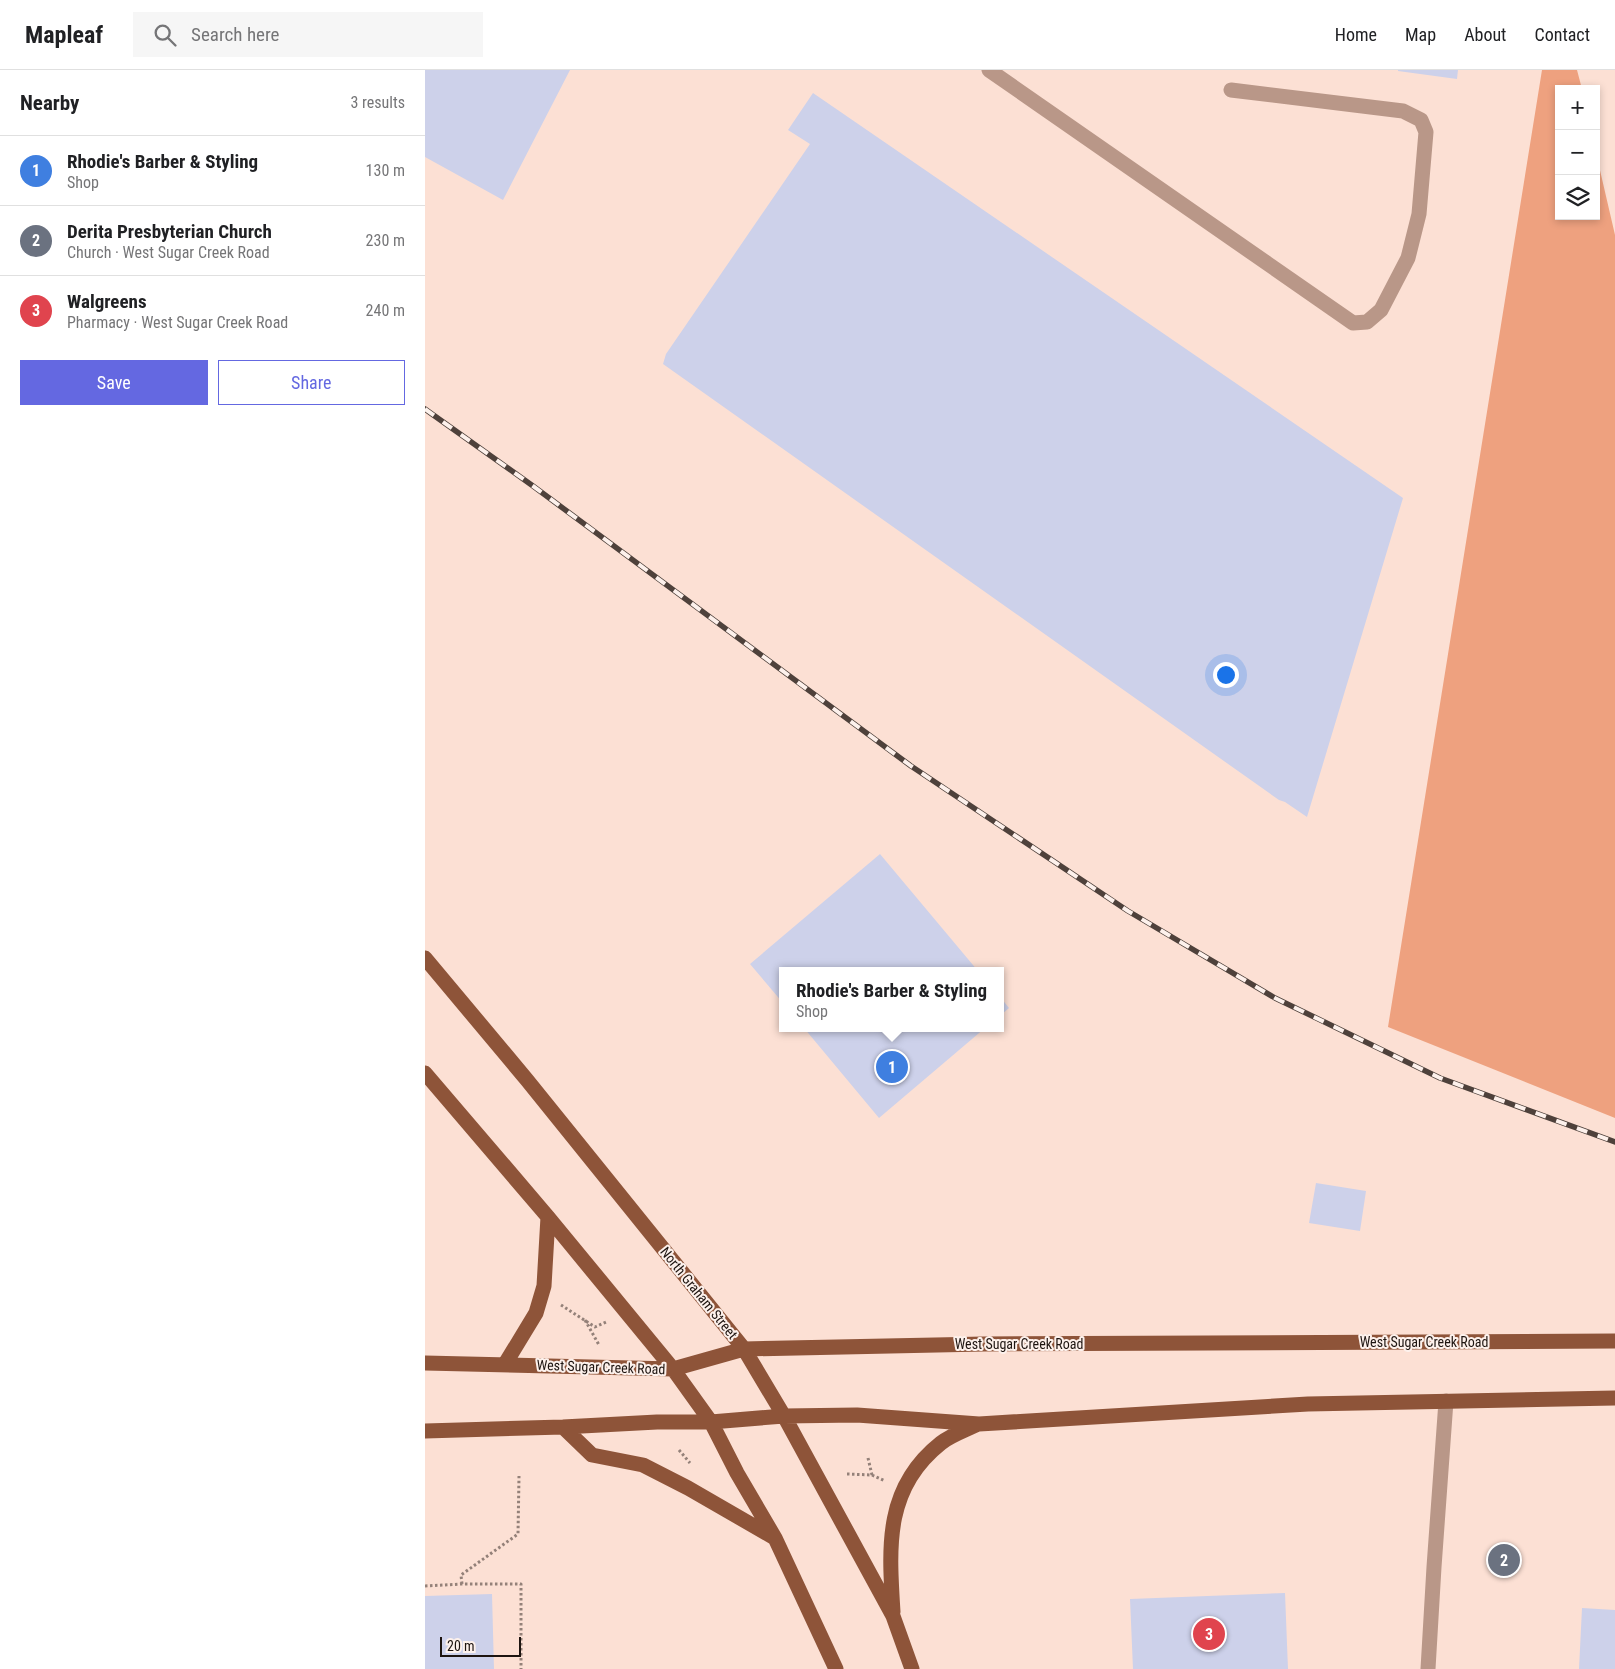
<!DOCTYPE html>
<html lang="en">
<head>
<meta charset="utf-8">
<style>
	:root { --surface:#fff; --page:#f6f6f6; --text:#202124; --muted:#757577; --line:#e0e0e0; --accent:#6468e1 }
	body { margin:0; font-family:"Roboto Condensed",sans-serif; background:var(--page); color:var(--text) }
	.controls { position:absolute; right:15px; top:15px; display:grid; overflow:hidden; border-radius:0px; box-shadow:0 2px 8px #0003 }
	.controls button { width:45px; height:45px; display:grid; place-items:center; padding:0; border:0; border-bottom:1px solid var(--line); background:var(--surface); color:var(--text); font:25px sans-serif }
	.scale { position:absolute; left:15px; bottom:12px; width:81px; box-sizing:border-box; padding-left:5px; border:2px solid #1d1410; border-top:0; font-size:14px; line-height:18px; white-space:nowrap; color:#1d1410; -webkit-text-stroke:4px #fdf1ec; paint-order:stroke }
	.you { position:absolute; left:800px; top:604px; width:18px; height:18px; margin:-12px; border:4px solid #fff; border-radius:50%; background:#1a73e8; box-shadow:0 0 0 8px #1a73e833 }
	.badge { display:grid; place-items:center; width:32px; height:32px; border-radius:50%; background:var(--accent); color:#fff; font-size:16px; font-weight:700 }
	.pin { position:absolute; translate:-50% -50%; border:2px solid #fff; box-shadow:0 1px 5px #0006 }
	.popup { position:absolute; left:354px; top:897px; width:225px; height:65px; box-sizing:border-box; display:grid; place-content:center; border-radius:0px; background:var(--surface); filter:drop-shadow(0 1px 4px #0005); font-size:16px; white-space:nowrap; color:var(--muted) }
	.popup b { font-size:19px; color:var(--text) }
	.popup::after { content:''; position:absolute; left:50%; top:100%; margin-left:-10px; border:10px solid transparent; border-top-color:var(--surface) }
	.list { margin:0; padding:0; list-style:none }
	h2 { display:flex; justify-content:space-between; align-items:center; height:65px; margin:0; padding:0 20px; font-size:21px }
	h2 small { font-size:16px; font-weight:400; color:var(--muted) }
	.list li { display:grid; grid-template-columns:32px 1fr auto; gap:15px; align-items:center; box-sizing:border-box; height:70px; padding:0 20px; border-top:1px solid var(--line) }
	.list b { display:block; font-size:19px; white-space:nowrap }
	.list p { margin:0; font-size:16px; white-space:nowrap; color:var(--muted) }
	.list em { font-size:16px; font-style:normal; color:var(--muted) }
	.actions { display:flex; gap:10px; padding:15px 20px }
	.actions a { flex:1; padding:11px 0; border:1px solid var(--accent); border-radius:0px; text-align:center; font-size:18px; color:var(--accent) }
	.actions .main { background:var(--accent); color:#fff }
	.icon { flex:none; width:28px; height:28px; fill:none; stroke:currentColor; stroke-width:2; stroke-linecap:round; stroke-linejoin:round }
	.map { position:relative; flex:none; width:1190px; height:1599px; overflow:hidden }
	header { display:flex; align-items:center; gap:30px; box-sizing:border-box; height:70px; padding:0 25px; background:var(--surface); border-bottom:1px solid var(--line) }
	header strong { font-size:24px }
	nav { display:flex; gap:28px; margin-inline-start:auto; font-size:18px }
	.search { width:350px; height:45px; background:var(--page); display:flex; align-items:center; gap:12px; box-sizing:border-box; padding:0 18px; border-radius:0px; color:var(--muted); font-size:19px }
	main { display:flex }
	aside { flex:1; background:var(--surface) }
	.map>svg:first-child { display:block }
</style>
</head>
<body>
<header>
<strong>Mapleaf</strong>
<div class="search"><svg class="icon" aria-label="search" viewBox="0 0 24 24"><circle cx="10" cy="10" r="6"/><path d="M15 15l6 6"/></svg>Search here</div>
<nav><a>Home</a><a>Map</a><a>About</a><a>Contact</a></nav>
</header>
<main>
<aside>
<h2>Nearby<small>3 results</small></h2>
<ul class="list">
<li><span class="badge" style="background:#3f7fe0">1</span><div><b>Rhodie's Barber &amp; Styling</b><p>Shop</p></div><em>130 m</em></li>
<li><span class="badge" style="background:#6b7280">2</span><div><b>Derita Presbyterian Church</b><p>Church · West Sugar Creek Road</p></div><em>230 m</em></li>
<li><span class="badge" style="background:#e0444e">3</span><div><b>Walgreens</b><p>Pharmacy · West Sugar Creek Road</p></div><em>240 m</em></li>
</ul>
<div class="actions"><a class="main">Save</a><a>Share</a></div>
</aside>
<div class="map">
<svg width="1190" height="1599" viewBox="0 0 1190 1599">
	<rect width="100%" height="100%" fill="#fce0d4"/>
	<path fill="#eea17f" d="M1117,0H1152L1157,19H1134V146H1171V83L1190,165V1048L963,957Z"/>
	<path fill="#cdd1ea" d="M0,0H145L78,130L0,87Z
		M973,0H1033L1032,9L973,1Z
		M388,23L978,428L882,747L860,732L854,730L238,294L241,284L385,74L363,60Z
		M455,784L553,901H358V933L325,894Z
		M576,928L584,938L576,945Z
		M379,958H560L454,1048Z
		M891,1113L941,1121L935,1161L884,1153Z
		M860,1523L863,1599H708L705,1529Z
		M67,1524L69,1599H0V1526Z
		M1157,1538L1190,1540V1599H1154Z"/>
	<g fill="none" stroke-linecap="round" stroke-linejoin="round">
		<path stroke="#948179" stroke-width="3" stroke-dasharray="2.5 2.5" stroke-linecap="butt" d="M136,1235L170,1257L181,1252
			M160,1250L174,1275
			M254,1380L265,1393
			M443,1388L447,1405
			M422,1404L447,1405L460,1411
			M37,1514L36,1505L93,1464L94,1406
			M0,1516L37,1514H96V1599"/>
		<path stroke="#b99788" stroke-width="15" d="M564,0L928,253L942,252L956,240L983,188L994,144L1001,62L996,50L978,41L806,20
			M1003,1599L1009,1497L1021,1331"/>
		<path stroke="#8e5439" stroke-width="15" d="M0,888L102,1010L319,1279L359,1346L468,1546L487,1599
			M0,1003L123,1147L248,1299L286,1352L312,1403L350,1468L411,1599
			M0,1293L248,1299L319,1279L559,1274L1190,1271
			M80,1294L111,1243L119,1216L123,1147
			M138,1357L167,1385L218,1395L263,1418L348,1467
			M0,1361L138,1357L232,1352H286L359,1346L432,1345L554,1354L883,1334L1190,1328
			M468,1542C464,1477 459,1418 516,1373C526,1365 541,1360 553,1354"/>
		<g stroke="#4e413b" stroke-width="5.5">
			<path id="rail" d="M0,339L108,416L486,696L703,841L850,928L1015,1008L1190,1072"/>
		</g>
		<use href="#rail" stroke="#fdf1ec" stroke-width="4" stroke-dasharray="11" stroke-linecap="butt"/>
	</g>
	<g text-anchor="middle" stroke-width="4" stroke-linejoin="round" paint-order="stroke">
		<g font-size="14" fill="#1d1410" stroke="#fdf1ec">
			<text transform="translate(274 1223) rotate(51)" y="5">North Graham Street</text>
			<text x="999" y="1277">West Sugar Creek Road</text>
			<text x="594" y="1279">West Sugar Creek Road</text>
			<text transform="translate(176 1297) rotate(2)" y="5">West Sugar Creek Road</text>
		</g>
	</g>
</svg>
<div class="controls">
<button>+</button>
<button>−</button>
<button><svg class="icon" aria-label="layers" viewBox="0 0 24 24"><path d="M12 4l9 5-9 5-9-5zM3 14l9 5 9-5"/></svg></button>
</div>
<div class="scale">20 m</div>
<div class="you"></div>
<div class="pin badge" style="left:467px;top:997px;background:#3f7fe0">1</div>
<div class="popup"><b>Rhodie's Barber &amp; Styling</b>Shop</div>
<div class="pin badge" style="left:1079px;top:1490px;background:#6b7280">2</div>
<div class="pin badge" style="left:784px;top:1564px;background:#e0444e">3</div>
</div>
</main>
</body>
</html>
